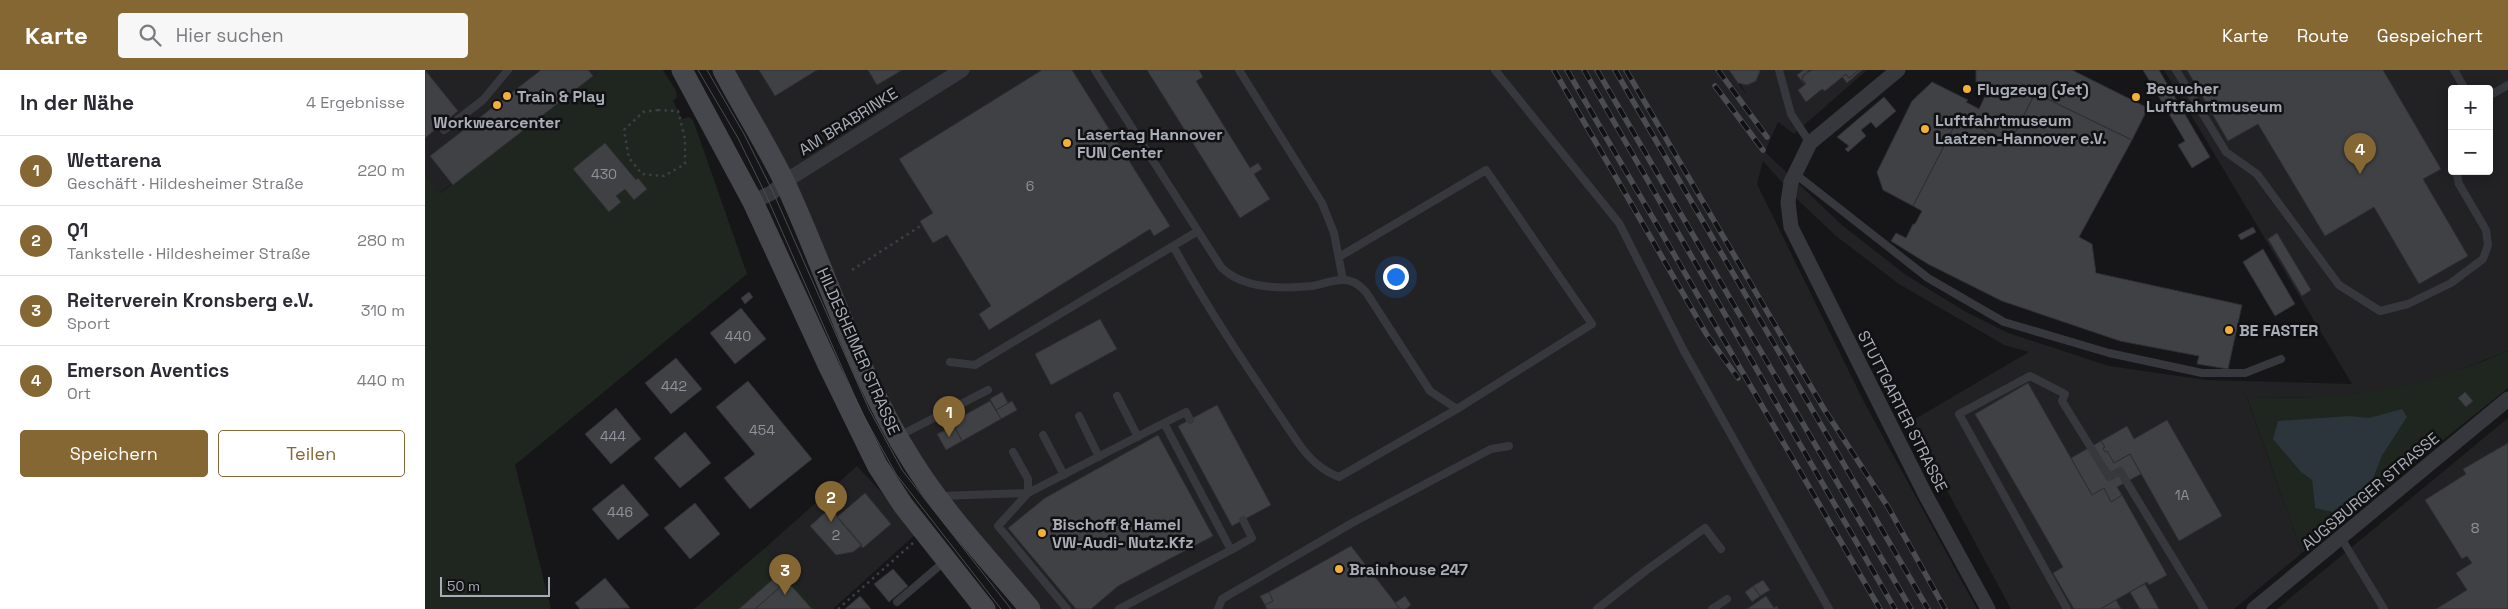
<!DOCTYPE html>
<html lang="de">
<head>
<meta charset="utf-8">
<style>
	:root { --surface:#fff; --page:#f7f7f7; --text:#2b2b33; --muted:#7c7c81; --line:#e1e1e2; --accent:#856733 }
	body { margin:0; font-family:"Space Grotesk",sans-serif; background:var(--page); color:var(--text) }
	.controls { position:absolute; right:15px; top:15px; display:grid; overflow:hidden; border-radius:5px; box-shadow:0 2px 12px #0003 }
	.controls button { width:45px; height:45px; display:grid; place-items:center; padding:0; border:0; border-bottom:1px solid var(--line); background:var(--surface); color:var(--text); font:25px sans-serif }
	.scale { position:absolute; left:15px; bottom:12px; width:110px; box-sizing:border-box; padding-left:5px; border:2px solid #a8adb8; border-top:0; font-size:14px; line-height:18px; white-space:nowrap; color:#a8adb8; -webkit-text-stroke:4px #111113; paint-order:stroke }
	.you { position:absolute; left:970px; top:206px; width:18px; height:18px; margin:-12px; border:4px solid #fff; border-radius:50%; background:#1a73e8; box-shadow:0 0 0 8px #1a73e833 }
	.badge { display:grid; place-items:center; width:32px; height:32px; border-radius:50%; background:var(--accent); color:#fff; font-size:16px; font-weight:700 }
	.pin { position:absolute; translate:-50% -41px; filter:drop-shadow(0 1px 2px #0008) }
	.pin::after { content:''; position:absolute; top:26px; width:18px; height:15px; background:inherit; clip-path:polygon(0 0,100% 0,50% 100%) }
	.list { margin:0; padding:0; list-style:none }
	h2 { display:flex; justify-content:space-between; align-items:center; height:65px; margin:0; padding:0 20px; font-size:21px }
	h2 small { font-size:16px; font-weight:400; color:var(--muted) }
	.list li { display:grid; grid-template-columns:32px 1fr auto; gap:15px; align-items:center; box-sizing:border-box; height:70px; padding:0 20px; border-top:1px solid var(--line) }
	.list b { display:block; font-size:19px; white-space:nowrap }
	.list p { margin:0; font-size:16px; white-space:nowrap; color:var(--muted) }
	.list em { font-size:16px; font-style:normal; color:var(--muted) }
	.actions { display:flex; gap:10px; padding:15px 20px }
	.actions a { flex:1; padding:11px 0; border:1px solid var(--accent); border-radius:5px; text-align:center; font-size:18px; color:var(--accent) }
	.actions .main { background:var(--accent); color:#fff }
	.icon { flex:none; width:28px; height:28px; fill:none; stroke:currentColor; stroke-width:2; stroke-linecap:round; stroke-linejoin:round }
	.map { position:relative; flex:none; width:2083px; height:539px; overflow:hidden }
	header { display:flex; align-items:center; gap:30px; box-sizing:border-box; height:70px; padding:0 25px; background:var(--accent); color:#fff }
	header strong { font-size:24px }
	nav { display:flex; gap:28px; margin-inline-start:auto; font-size:18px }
	.search { width:350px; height:45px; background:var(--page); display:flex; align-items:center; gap:12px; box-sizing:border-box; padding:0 18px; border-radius:5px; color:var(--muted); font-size:19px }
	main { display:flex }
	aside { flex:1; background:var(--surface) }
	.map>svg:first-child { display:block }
</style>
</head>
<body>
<header>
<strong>Karte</strong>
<div class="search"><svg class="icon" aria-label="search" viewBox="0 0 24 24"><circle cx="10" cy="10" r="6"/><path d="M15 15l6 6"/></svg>Hier suchen</div>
<nav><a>Karte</a><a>Route</a><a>Gespeichert</a></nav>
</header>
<main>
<aside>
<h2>In der Nähe<small>4 Ergebnisse</small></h2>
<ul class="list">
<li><span class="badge">1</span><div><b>Wettarena</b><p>Geschäft · Hildesheimer Straße</p></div><em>220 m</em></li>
<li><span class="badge">2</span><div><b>Q1</b><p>Tankstelle · Hildesheimer Straße</p></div><em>280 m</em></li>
<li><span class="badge">3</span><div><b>Reiterverein Kronsberg e.V.</b><p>Sport</p></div><em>310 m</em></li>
<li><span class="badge">4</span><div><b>Emerson Aventics</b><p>Ort</p></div><em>440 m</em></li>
</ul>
<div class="actions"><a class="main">Speichern</a><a>Teilen</a></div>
</aside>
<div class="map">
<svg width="2083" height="539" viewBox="0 0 2083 539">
	<rect width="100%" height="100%" fill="#161618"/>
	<path fill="#222225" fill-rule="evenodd" d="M0,0H176L14,123L0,105Z
		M301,0H1305L1317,19L1322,25L1307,0H1442L1369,64L1353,52L1340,82L1418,156L1481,205L1541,242L1583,263L1684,296L1781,310L1927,314L1739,0H2083V281L2014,308L1960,320L1904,327L1822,328L1877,483L1809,539H1586L1485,352L1604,282L1579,275L1474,214L1411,166L1373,130L1338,91L1332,114L1438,330L1552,539H605L504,416ZM2027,19H2064V101H2027Z
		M2083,348V539H1852Z
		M432,396L493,462L408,539H394L340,478Z"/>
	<path fill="#1e261f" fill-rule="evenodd" d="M176,0H238L251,21L252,27L248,31L257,49L264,47L268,50L322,204L90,395L126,539H0V105L15,123Z
		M2083,281V318L1877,483L1822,327C1918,331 1995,319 2083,281ZM1925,346L1935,349L1982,347L1957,386L1947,411L1890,438L1887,410L1882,405Z
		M340,478L394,539H269Z"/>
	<path fill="#2c353c" d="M1977,339L1982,347L1957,386L1947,411L1908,442L1890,438L1887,410L1876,402L1848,369L1853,351L1925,346L1944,348Z"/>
	<path fill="#404145" stroke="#303034" d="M0,0L33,41L0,68Z
		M116,0H163L168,6L28,115L5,86Z
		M334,0H392L350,26Z
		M443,0H477L452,15Z
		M617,0H647L745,156L729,166L725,159L564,260L554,244L566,236L522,165L508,173L497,155L495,151L508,143L474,89Z
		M722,0H774L778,7L771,11L825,98L833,93L837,99L829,104L845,129L815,148Z
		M1304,0H1335V1L1331,11L1322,15L1313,13Z
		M1378,0H1383L1385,2L1383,1L1377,9L1380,15L1372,5Z
		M1387,0H1434L1424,8L1421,4L1400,21L1397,19L1381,32L1373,20L1381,14L1377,9L1378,5Z
		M1434,0H1437L1422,13L1417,7L1421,4L1424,8Z
		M1551,0H1647L1723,38L1707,70L1610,23L1585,73L1534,47L1488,136L1458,120L1452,102L1487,31L1507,12L1543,30L1541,32L1554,39L1561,24L1551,13Z
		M1718,0H1734L1785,87L1767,98L1753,75L1760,71Z
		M1762,0H1958L2016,99L1998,109L2043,186L1994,214L1949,137L1900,166L1833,54L1803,71Z
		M1610,23L1707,70L1654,167L1667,174L1671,203L1817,235L1803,299L1772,294L1774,286L1695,271L1577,231L1503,194L1466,171L1471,163L1481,168L1488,154H1490L1497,141L1488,136L1534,47L1585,73Z
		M1459,27L1471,41L1451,58L1446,52L1436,60L1441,66L1423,82L1420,79L1424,76L1412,67Z
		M180,73L211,110L213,108L222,119L209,130L200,119L191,126L196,132L184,142L148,99Z
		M1828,157L1831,162L1816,170L1813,165Z
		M1852,163L1886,220L1877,226L1843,169Z
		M1838,179L1870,234L1850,246L1818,192Z
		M324,222L328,227L320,234L316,228Z
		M316,238L341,269L310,294L285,263Z
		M675,249L692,279L626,315L610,284Z
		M251,288L277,319L246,344L220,313Z
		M323,311L387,389L325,439L299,408L330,384L291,337Z
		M1603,313L1667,425L1679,418L1686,432L1697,425L1742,505L1724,515L1722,512L1675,539H1649L1628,503L1638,497L1550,344Z
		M577,322L583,333L571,340L565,329Z
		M2040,322L2048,331L2041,337L2033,328Z
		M565,331L576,349L537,371L527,352Z
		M587,331L592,340L576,349L571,340Z
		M792,335L846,435L807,456L753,356Z
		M191,338L216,369L186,394L160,364Z
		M1742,350L1797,446L1754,471L1705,384L1689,393L1682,381L1680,382L1678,378L1680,377L1676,371L1702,356L1709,369Z
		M529,356L537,371L521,380L512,364Z
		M260,362L286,393L255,418L229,388Z
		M733,365L788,466L693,516L666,539H651L583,458L620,428Z
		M1676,371L1680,377L1678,378L1680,382L1682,381L1689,393L1705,384L1716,404L1692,417L1697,425L1686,432L1679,418L1667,425L1646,388Z
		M2083,373V539H2011L2042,520L2031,503L2047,493L2042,486L2037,489L2000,430L2041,404L2038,399Z
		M198,414L224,445L193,470L167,439Z
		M440,423L466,454L438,478L412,447Z
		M270,433L295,464L265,489L239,458Z
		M405,438L437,475L428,482L411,485L385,456Z
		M926,476L975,539H842L840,535L848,531L844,522Z
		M468,499L483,516L464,532L449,514Z
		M355,503L362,511L330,539H314Z
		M180,508L205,538L155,539L150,533Z
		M1338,510L1345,520L1335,526L1328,516Z
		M362,511L387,539H330Z
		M1720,514L1734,539H1715L1705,522Z
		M1328,516L1335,526L1327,532L1320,522Z
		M844,522L848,531L840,535L835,526Z
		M435,526L446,539H420Z
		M980,526L986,535L981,539H975L970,533Z
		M1341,526L1349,538L1352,536L1353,539H1322Z
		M1691,530L1696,539H1675L1681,536Z"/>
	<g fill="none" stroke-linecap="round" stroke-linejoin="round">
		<path stroke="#3d3f44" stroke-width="2.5" stroke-dasharray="2.5 4" stroke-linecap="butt" d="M233,40L253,41L260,69V94L239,106L217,104L204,88L199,60L218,42Z
			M427,200L497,155
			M413,539L488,473"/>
		<path stroke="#37383d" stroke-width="8" d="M670,0L796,197C817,219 858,219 887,216C899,214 914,207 925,211C931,212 936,217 941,222L1005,321L1032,339
			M814,0L897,133L909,163L918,210
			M1070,0L1194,153L1259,281L1404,539
			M1354,0L1366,44L1385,73
			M1751,0L1801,82L1832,104L1914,215L1955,241L1983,234L2026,213L2058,189L2063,175L2061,160L2034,114L2031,101
			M2029,0L2040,19
			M2064,26L2083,15
			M19,60L58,30L83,0
			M1369,103L1503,208L1579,252L1684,283L1777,303H1820L1856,289
			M748,176C786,245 830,309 874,374C885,389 896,400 914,407L1032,339L1167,254L1061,100L914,187
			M525,292L550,295L773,161
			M692,326L713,367
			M654,346L674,387
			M739,353L761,342L765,350
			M618,365L639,405
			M474,366L563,320
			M588,382L603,409V423L573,456L642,539
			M516,426L603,423L739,353L806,480L694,539
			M1916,468L1959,539
			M806,480L827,468L818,450
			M472,532L520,491
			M793,539L797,529L927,453L1066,379L1084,376
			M1172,539L1223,499L1280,458L1296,479
			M1287,539L1302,529
			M1642,539L1534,344L1605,306L1640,324L1637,331L1684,407L1695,401L1779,539"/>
		<path stroke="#37383d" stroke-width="15" d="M1473,0L1385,73L1366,112L1363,132L1366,157L1500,424L1563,539
			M328,132L348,122L359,112L537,0
			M1829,539L2083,329"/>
		<path stroke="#45474d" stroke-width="21" d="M257,0L328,132L405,299L452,395L478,435L560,539
			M298,0C318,38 341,74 360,113C403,205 432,305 487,391C520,444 565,491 605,539"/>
		<path stroke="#4a4c52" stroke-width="1" d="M273,0L313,68L341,125L437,343L471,404L576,539
			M282,0L319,64L348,122L444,339L477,400L586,539"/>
		<g stroke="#4a4c52" stroke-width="5.5">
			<path id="rail" d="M1129,0L1282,265L1313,308
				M1142,0L1455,539
				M1159,0L1470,539
				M1172,0L1486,539
				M1190,0L1503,539
				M1201,0L1399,339L1463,437L1520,539
				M1293,0L1342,67
				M1290,16L1338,80"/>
		</g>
		<use href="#rail" stroke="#111113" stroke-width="4" stroke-dasharray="11" stroke-linecap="butt"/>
	</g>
	<g fill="#f2b134" stroke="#111113" stroke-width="2">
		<circle cx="1542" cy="19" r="5"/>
		<circle cx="82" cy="26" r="5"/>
		<circle cx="1711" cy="27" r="5"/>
		<circle cx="72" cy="35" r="5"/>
		<circle cx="1500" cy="59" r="5"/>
		<circle cx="642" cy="73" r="5"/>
		<circle cx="1804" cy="260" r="5"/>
		<circle cx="617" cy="463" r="5"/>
		<circle cx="914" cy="499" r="5"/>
	</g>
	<g text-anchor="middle" stroke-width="5" stroke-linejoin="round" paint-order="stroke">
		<g font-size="14" fill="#8e929b">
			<text x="179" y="109">430</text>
			<text x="605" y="121">6</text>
			<text x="313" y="271">440</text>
			<text x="249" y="321">442</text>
			<text x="337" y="365">454</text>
			<text x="188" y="371">444</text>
			<text x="1757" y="430">1A</text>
			<text x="195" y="447">446</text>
			<text x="2050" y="463">8</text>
			<text x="411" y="470">2</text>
		</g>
		<g font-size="16" font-weight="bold" fill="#a8adb8" stroke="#111113" text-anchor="start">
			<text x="1721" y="24">Besucher<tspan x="1721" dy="18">Luftfahrtmuseum</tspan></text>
			<text x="1552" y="25">Flugzeug (Jet)</text>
			<text x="92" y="32">Train &amp; Play</text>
			<text x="1510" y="56">Luftfahrtmuseum<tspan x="1510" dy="18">Laatzen-Hannover e.V.</tspan></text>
			<text x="72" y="58" text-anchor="middle">Workwearcenter</text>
			<text x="652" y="70">Lasertag Hannover<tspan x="652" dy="18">FUN Center</tspan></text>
			<text x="1814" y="266">BE FASTER</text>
			<text x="627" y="460">Bischoff &amp; Hamel<tspan x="627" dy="18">VW-Audi- Nutz.Kfz</tspan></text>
			<text x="924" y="505">Brainhouse 247</text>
		</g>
		<g font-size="16" fill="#a8adb8" stroke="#111113">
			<text transform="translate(423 51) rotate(-32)" y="6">AM BRABRINKE</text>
			<text transform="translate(434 281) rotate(66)" y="6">HILDESHEIMER STRASSE</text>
			<text transform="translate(1478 341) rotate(63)" y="6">STUTTGARTER STRASSE</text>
			<text transform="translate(1945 421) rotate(-40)" y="6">AUGSBURGER STRASSE</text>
		</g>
	</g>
</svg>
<div class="controls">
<button>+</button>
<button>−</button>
</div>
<div class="scale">50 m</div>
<div class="you"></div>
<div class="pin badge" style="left:524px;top:367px">1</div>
<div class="pin badge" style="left:406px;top:452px">2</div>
<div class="pin badge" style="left:360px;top:525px">3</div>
<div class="pin badge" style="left:1935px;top:104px">4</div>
</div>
</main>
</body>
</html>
